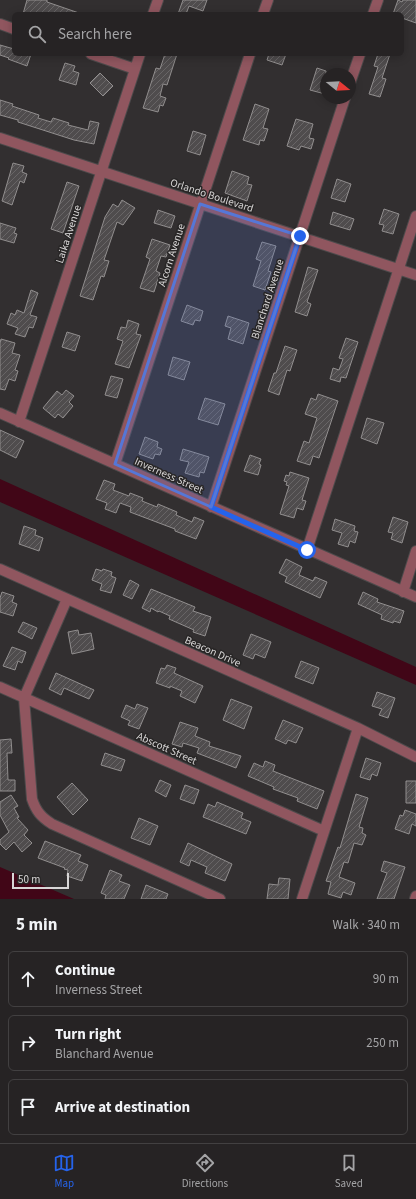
<!DOCTYPE html>
<html lang="en">
<head>
<meta charset="utf-8">
<style>
	:root { --surface:#262324; --page:#322f31; --text:#f1f3f6; --muted:#a4a4a6; --line:#424041; --accent:#2563eb }
	body { margin:0; font-family:"Source Sans 3",sans-serif; background:var(--page); color:var(--text) }
	.compass { position:absolute; left:320px; top:68px; width:36px; height:36px; border-radius:50%; background:var(--surface); box-shadow:0 2px 10px #0003; rotate:108deg }
	.scale { position:absolute; left:12px; bottom:10px; width:57px; box-sizing:border-box; padding-left:4px; border:2px solid #d8d6d6; border-top:0; font-size:11px; line-height:14px; white-space:nowrap; color:#d8d6d6; -webkit-text-stroke:3px #282626; paint-order:stroke }
	.stop { position:absolute; width:12px; height:12px; margin:-9px; border:3px solid #2563eb; border-radius:50%; background:#fff }
	.stop.end { background:#2563eb; border-color:#fff; box-shadow:0 1px 4px #0008 }
	.list { margin:0; padding:0; list-style:none }
	h2 { display:flex; justify-content:space-between; align-items:center; height:52px; margin:0; padding:0 16px; font-size:17px }
	h2 small { font-size:13px; font-weight:400; color:var(--muted) }
	.list li { display:grid; grid-template-columns:26px 1fr auto; gap:12px; align-items:center; box-sizing:border-box; height:56px; margin:0 8px 8px; padding:0 8px; border:1px solid var(--line); border-radius:6px }
	.list b { display:block; font-size:15px; white-space:nowrap }
	.list p { margin:0; font-size:13px; white-space:nowrap; color:var(--muted) }
	.list em { font-size:13px; font-style:normal; color:var(--muted) }
	.icon { flex:none; width:22px; height:22px; fill:none; stroke:currentColor; stroke-width:2; stroke-linecap:round; stroke-linejoin:round }
	.map { position:relative; flex:none; width:416px; height:899px; overflow:hidden }
	.search { position:absolute; background:var(--surface); box-shadow:0 2px 10px #0003; left:12px; right:12px; top:12px; height:44px; display:flex; align-items:center; gap:10px; box-sizing:border-box; padding:0 14px; border-radius:6px; color:var(--muted); font-size:15px }
	.sheet { height:244px; background:var(--surface) }
	nav { display:flex; justify-content:space-around; align-items:center; box-sizing:border-box; height:56px; border-top:1px solid var(--line); background:var(--surface); font-size:11px; color:var(--muted) }
	nav a { display:grid; justify-items:center; gap:2px }
	nav .on { color:var(--accent) }
	.map>svg:first-child { display:block }
</style>
</head>
<body>
<div class="map">
<svg width="416" height="899" viewBox="0 0 416 899">
	<defs>
		<pattern id="building-hatch" width="6" height="6" patternUnits="userSpaceOnUse"><rect width="6" height="6" fill="#4f4c4d"/><path d="M-1 1l2-2M0 6l6-6M5 7l2-2" fill="none" stroke="#686566"/></pattern>
	</defs>
	<rect width="100%" height="100%" fill="#322f30"/>
	<path fill="#410617" d="M0,479L416,667V685L0,502Z
		M0,867L74,899H0Z"/>
	<path fill="url(#building-hatch)" stroke="#918e8e" d="M27,0H47V2L79,13V14H23Z
		M183,0H207L203,11L189,6L186,14H178Z
		M398,0L402,2L403,0H416V23L402,18V14H393Z
		M0,45L14,49V54H31L27,66L8,59L9,58L0,55Z
		M165,54H177L167,85L163,84L160,96L166,98L163,106L160,105L158,112L143,108L156,68L160,69Z
		M269,54H286L282,65L267,60Z
		M378,54H390L382,78L386,79L380,97L369,94L378,67L374,66Z
		M65,63L75,66L73,71L79,73L76,85L59,80Z
		M317,68L326,71L325,94L310,90Z
		M100,73L113,86L103,96L90,83Z
		M0,100L13,104L12,106L39,115L38,118L51,122L53,118L69,123L68,125L88,130L90,121L99,123L94,144L74,140L18,122V120L0,115Z
		M255,104L269,109L263,128L268,129L264,141L260,140L259,145L243,140Z
		M296,119L313,124L309,138L314,139L311,149L301,146L299,150L287,146Z
		M193,131L206,135L200,155L187,151Z
		M13,163L24,166L22,172L27,174L24,183L20,181L12,205L2,201Z
		M232,171L249,177L247,184L252,185L247,201L225,193Z
		M337,179L351,184L345,202L331,198Z
		M67,182L79,186L63,233L51,229Z
		M122,200L135,208L123,225L117,222L104,260L109,261L104,277L101,276L93,300L80,296L105,217L113,204L118,207Z
		M384,209L399,214L393,234L382,231L384,225L379,224Z
		M158,210L175,216L171,228L154,223Z
		M333,212L354,219L350,230L330,224Z
		M0,223L16,228L14,233L17,234L14,243L0,239Z
		M152,239L170,245L166,257L161,256L156,271L160,273L154,292L140,288L150,259L146,257Z
		M262,242L276,246L268,271L271,272L265,290L253,286L261,261L256,259Z
		M308,267L318,270L307,302L311,304L307,316L295,312Z
		M31,290L38,293L30,315L37,317L33,328L29,327L25,337L15,334L18,328L7,324L11,313L15,315L17,310L24,313Z
		M187,305L203,311L200,321L195,320L193,325L181,321Z
		M228,316L249,323L243,344L228,339L231,328L225,326Z
		M128,320L139,324L136,334L141,335L129,368L115,364L123,341L117,339L121,327L126,328Z
		M67,332L80,336L75,351L62,347Z
		M346,338L358,342L346,378L341,377L340,382L330,379L333,368L339,370L343,359L339,358Z
		M1,339L15,343L12,353L20,355L15,370L18,371L15,381L9,379L5,390L0,389V343Z
		M285,346L297,350L290,371L287,370L279,395L268,391L274,373H276Z
		M173,357L190,362L184,380L168,375Z
		M111,376L123,379L117,398L105,395Z
		M66,390L74,396L69,402L73,406L63,418L58,414L55,418L43,408L57,391L62,395Z
		M318,394L338,401L319,458L313,456L310,465L297,461L304,441L309,443L317,418L305,414L311,398L316,400Z
		M205,398L225,404L218,425L198,419Z
		M367,418L384,423L377,444L361,438Z
		M0,430L24,441L16,458L0,450Z
		M145,437L158,442L157,447L162,449L160,455L155,454L153,459L139,454Z
		M183,449L209,457L204,473L200,472L199,477L185,473L189,462L180,460Z
		M250,455L261,459L259,464L261,465L258,475L244,471Z
		M290,472L309,478L302,500L306,501L303,510L297,508L294,518L280,514L289,486L286,485L287,482L284,481L286,475L289,476Z
		M104,480L115,484L113,490L129,496L130,493L143,498L142,501L157,507L158,504L177,512L176,515L192,522L194,517L204,521L196,539L175,531V529L130,512L131,507L120,503L116,513L105,509L107,503L96,499Z
		M393,517L408,522L402,543L391,539L393,533L388,532Z
		M335,519L355,526L354,531L358,532L355,543L350,541L348,547L338,544L342,533L332,530Z
		M24,526L36,530L35,535L43,538L39,551L19,544Z
		M286,559L302,567L299,575L313,581L315,577L327,582L320,598L285,582L287,577L279,573Z
		M96,569L102,571L103,569L112,572L111,576L116,578L111,593L100,590L102,584L92,580Z
		M130,580L139,585L132,599L123,595Z
		M151,589L195,607L193,611L211,617L205,636L193,632L194,630L169,619L170,616L159,611L158,612L151,608L150,612L142,608Z
		M2,592L14,596L12,602L17,604L13,616L0,612V598Z
		M363,592L378,599L377,602L404,611L400,623L394,621L393,623L381,619L382,615L358,604Z
		M23,622L37,628L32,639L18,632Z
		M78,630L79,635L91,633L94,649L72,654L68,632Z
		M251,634L271,642L265,658L255,654L253,659L243,655Z
		M12,647L26,652L22,663L18,661L15,670L3,666Z
		M301,661L319,668L313,684L295,677Z
		M167,665L176,668L174,673L203,686L195,703L180,696L182,691L170,686V688L156,683L161,668L165,669Z
		M56,673L94,690L89,699L64,688L61,695L49,689Z
		M377,692L395,698L388,718L379,715L382,709L372,706Z
		M231,699L252,707L244,729L223,720Z
		M137,704L148,708L139,729L128,725L130,721L121,717L126,705L135,709Z
		M283,720L303,728L296,743L288,740L286,744L275,739Z
		M180,722L198,728L195,736L210,742L209,746L241,756L236,768L197,753L199,748L183,743L182,747L172,744Z
		M11,739L12,753H7L8,780H15V791H0V740Z
		M105,753L125,760L121,771L101,765Z
		M366,758L381,763L377,776L372,774L370,780L360,777Z
		M265,761L275,765L273,771L324,791L317,809L297,801L298,798L273,789L274,787L248,776L254,763L263,767Z
		M160,780L171,785L166,797L155,791Z
		M406,781H416V803H406Z
		M72,783L88,800L73,815L57,797Z
		M185,785L199,790L194,804L180,799Z
		M356,794L368,798L359,827L363,828L362,833L366,835L362,845L354,843L348,863L344,862L339,877L355,883L351,895L343,892L341,898L328,894L331,882L326,881L338,847L340,848Z
		M11,795L18,806L14,808L19,817L17,818L28,830L24,835L32,843L22,852L14,842L6,850L0,844V840L9,832L0,815V802Z
		M217,802L243,813L241,818L251,822L246,834L203,817L208,804L215,807Z
		M405,810L416,814V826L412,824L409,834L395,829L400,815L403,816Z
		M139,818L158,826L150,845L131,838Z
		M45,841L81,855L78,861L88,865L82,881L67,876L68,870L64,869L65,868L38,858Z
		M188,843L232,864L225,881L205,873L207,867L191,860L189,866L180,862Z
		M384,861L405,867L394,899H377L387,873L381,871Z
		M110,870L122,875L119,881L130,885L124,899H105L106,895L101,893Z
		M279,878L290,879L288,899H267L269,884L278,885Z
		M146,885L168,894L166,899H141Z"/>
	<g fill="none" stroke-linecap="round" stroke-linejoin="round">
		<g stroke="#4d4a4b" stroke-width="12">
			<path id="minor" d="M153,14L158,0
				M263,14L268,0
				M373,14L378,0
				M0,24L14,29
				M91,54L135,69
				M350,83L360,54
				M0,138L416,275
				M0,413L416,597
				M19,422L140,54
				M115,464L250,54
				M211,507L345,98
				M307,550L416,216
				M0,569L358,728L416,757
				M403,592L416,551
				M67,599L24,698L32,799C36,811 41,817 52,824L220,899
				M0,687L324,831
				M302,899L358,728
				M415,899L416,896"/>
		</g>
		<use href="#minor" stroke="#90565f" stroke-width="10"/>
	</g>
	<g fill="none" stroke-linecap="round" stroke-linejoin="round">
		<path stroke="#2563eb" stroke-width="5" d="M300,236L211,507L307,550"/>
	</g>
	<path fill="#5577d7" fill-opacity="0.2" stroke="#5577d7" stroke-width="3" stroke-linejoin="round" d="M200,204L300,236L211,507L115,464Z"/>
	<g text-anchor="middle" stroke-width="3" stroke-linejoin="round" paint-order="stroke">
		<g font-size="11" fill="#d8d6d6" stroke="#282626">
			<text transform="translate(212 195) rotate(18)" y="4">Orlando Boulevard</text>
			<text transform="translate(68 234) rotate(-72)" y="4">Laika Avenue</text>
			<text transform="translate(171 255) rotate(-72)" y="4">Alcorn Avenue</text>
			<text transform="translate(267 299) rotate(-72)" y="4">Blanchard Avenue</text>
			<text transform="translate(169 475) rotate(24)" y="4">Inverness Street</text>
			<text transform="translate(213 651) rotate(24)" y="4">Beacon Drive</text>
			<text transform="translate(167 748) rotate(24)" y="4">Abscott Street</text>
		</g>
	</g>
</svg>
<svg class="compass" viewBox="-18 -18 36 36"><path d="M0-13l5 13h-10z" fill="#e53935"/><path d="M0 13l5-13h-10z" fill="#a4a4a6"/></svg>
<div class="scale">50 m</div>
<div class="stop" style="left:307px;top:550px"></div>
<div class="stop end" style="left:300px;top:236px"></div>
<div class="search"><svg class="icon" aria-label="search" viewBox="0 0 24 24"><circle cx="10" cy="10" r="6"/><path d="M15 15l6 6"/></svg>Search here</div>
</div>
<section class="sheet">
<h2>5 min<small>Walk · 340 m</small></h2>
<ul class="list">
<li><svg class="icon" aria-label="ahead" viewBox="0 0 24 24"><path d="M12 20V5M6 11l6-6 6 6"/></svg><div><b>Continue</b><p>Inverness Street</p></div><em>90 m</em></li>
<li><svg class="icon" aria-label="right" viewBox="0 0 24 24"><path d="M7 20v-9h11M14 6l5 5-5 5"/></svg><div><b>Turn right</b><p>Blanchard Avenue</p></div><em>250 m</em></li>
<li><svg class="icon" aria-label="arrive" viewBox="0 0 24 24"><path d="M6 21V4h12l-3 4 3 4H6"/></svg><div><b>Arrive at destination</b></div></li>
</ul>
</section>
<nav>
<a class="on"><svg class="icon" aria-label="map" viewBox="0 0 24 24"><path d="M3 6l6-2 6 2 6-2v14l-6 2-6-2-6 2zM9 4v14M15 6v14"/></svg>Map</a>
<a><svg class="icon" aria-label="directions" viewBox="0 0 24 24"><path d="M12 3l9 9-9 9-9-9zM9 14v-3h6M13 9l2 2-2 2"/></svg>Directions</a>
<a><svg class="icon" aria-label="saved" viewBox="0 0 24 24"><path d="M7 4h10v16l-5-4-5 4z"/></svg>Saved</a>
</nav>
</body>
</html>
